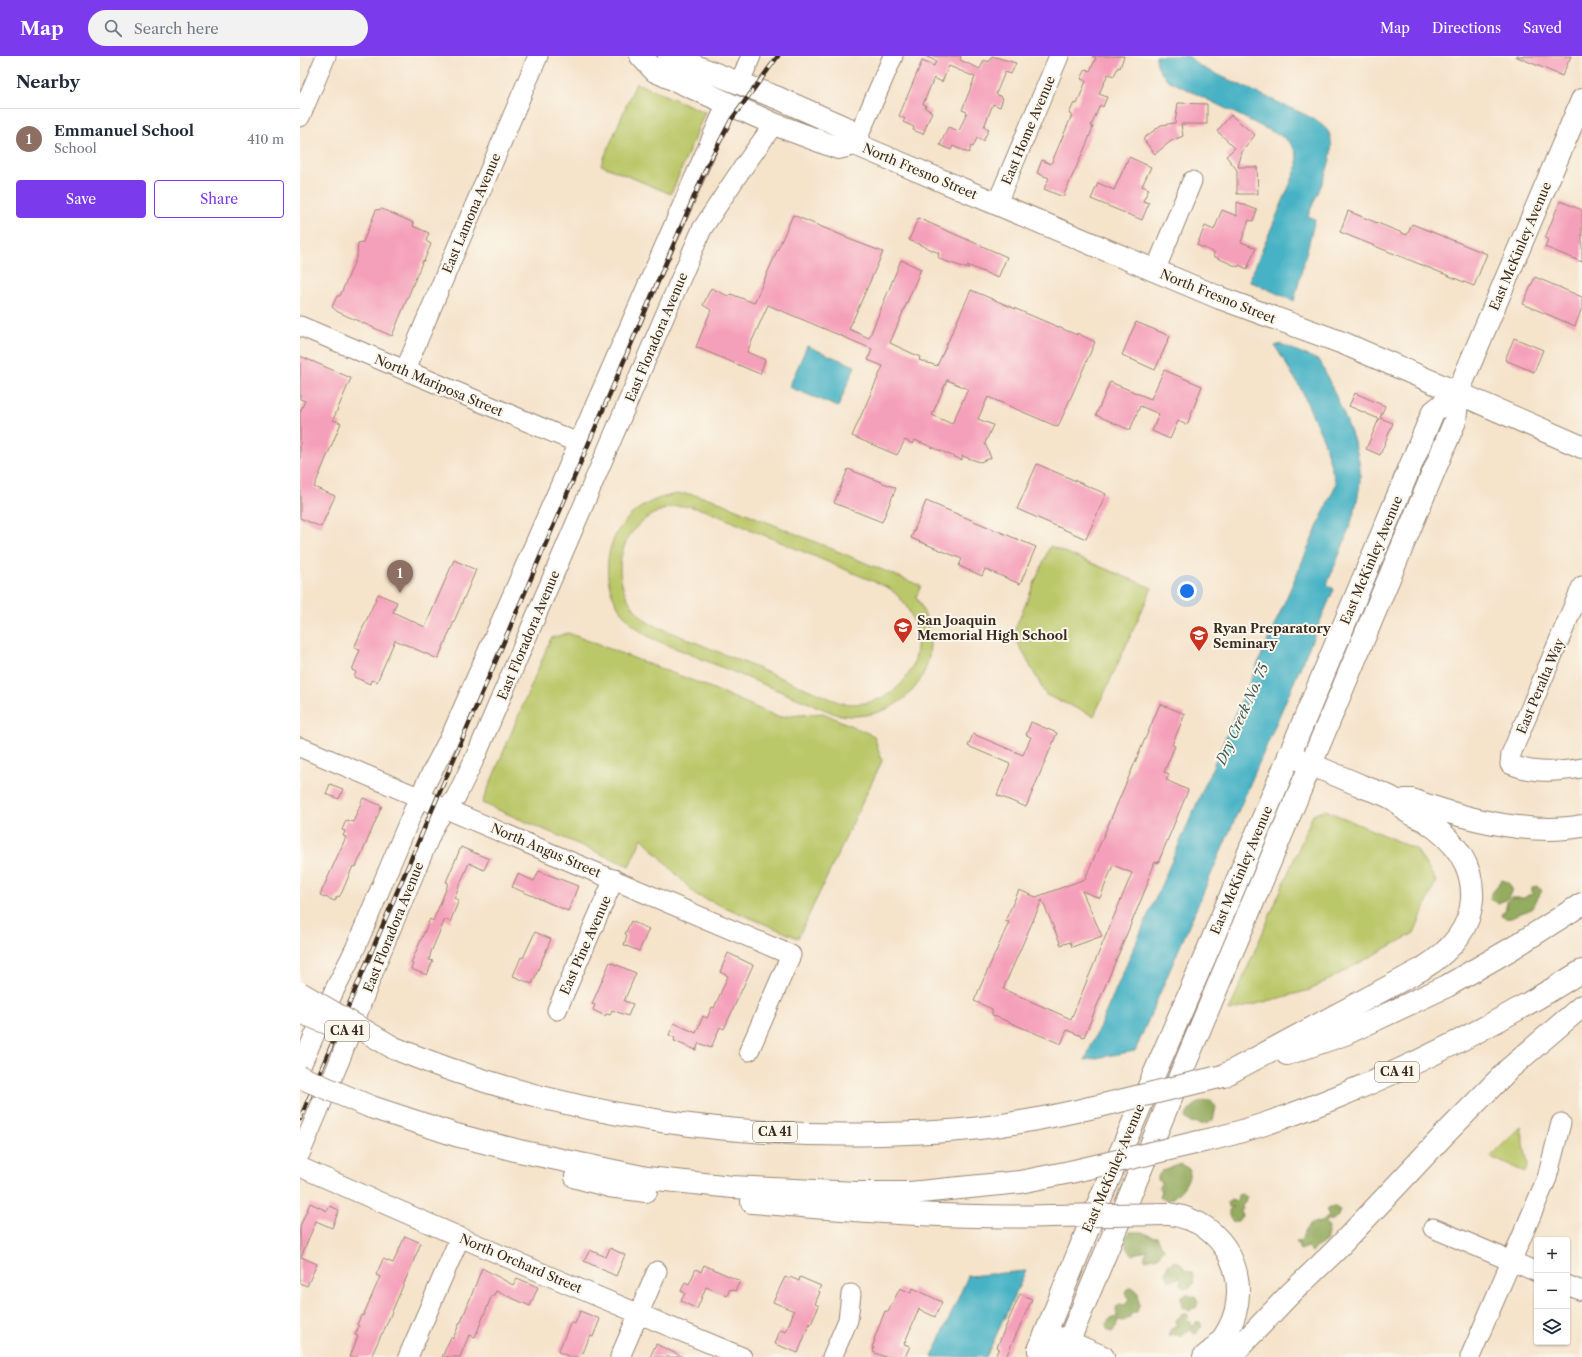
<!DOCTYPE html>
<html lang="en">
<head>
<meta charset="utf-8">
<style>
	:root { --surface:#fff; --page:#f2f2f3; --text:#1f2937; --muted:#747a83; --line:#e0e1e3; --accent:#7c3aed }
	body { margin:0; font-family:"Libre Caslon Text",serif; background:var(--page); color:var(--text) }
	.controls { position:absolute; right:12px; bottom:12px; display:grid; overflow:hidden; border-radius:4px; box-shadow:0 1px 3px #0004 }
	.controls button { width:36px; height:36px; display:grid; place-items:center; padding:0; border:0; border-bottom:1px solid var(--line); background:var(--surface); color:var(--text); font:20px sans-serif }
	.you { position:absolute; left:887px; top:535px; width:14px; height:14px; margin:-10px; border:3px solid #fff; border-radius:50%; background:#1a73e8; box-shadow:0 0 0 6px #1a73e833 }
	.badge { display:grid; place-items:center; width:26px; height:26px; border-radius:50%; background:var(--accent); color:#fff; font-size:13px; font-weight:700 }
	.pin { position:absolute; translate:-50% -33px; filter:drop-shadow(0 1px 2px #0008) }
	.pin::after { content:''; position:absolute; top:21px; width:14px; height:12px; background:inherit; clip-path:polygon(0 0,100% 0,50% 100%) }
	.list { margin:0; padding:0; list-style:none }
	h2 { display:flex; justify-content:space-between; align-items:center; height:52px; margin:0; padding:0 16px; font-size:17px }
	h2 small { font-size:13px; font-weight:400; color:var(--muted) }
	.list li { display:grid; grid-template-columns:26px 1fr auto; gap:12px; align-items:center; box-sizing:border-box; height:60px; padding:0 16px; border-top:1px solid var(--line) }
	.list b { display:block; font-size:15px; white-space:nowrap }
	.list p { margin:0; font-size:13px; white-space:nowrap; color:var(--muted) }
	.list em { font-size:13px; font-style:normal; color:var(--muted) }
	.actions { display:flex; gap:8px; padding:12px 16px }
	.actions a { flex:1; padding:9px 0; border:1px solid var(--accent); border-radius:4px; text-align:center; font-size:14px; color:var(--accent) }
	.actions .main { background:var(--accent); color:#fff }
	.icon { flex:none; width:22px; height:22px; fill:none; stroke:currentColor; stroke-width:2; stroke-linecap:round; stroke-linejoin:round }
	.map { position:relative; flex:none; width:1282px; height:1301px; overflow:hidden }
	header { display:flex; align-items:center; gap:24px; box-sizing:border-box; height:56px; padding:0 20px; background:var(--accent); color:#fff }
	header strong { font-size:19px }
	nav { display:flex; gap:22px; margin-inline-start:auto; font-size:14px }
	.search { width:280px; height:36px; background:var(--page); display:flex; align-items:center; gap:10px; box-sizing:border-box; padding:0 14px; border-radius:22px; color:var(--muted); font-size:15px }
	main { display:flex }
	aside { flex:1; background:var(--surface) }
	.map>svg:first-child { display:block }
</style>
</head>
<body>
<header>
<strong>Map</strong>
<div class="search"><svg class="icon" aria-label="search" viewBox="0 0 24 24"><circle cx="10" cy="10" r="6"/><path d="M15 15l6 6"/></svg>Search here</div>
<nav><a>Map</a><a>Directions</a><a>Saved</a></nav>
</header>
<main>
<aside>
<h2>Nearby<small></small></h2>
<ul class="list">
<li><span class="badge" style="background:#8d6e63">1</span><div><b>Emmanuel School</b><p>School</p></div><em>410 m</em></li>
</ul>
<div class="actions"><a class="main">Save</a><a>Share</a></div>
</aside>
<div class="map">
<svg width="1282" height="1301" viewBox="0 0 1282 1301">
	<rect width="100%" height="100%" fill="#fbf7ec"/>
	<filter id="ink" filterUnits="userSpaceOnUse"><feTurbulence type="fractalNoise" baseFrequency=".025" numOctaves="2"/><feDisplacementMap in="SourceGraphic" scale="8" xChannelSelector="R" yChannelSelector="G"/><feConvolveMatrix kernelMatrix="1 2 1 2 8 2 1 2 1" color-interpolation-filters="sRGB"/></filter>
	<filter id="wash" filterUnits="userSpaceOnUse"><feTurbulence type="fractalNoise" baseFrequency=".012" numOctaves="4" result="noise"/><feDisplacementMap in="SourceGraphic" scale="16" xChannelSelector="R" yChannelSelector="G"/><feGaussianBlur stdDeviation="0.9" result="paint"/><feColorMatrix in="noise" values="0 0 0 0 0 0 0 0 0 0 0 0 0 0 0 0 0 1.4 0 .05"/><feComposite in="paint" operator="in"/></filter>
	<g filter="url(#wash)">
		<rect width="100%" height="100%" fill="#f5e3ca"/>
		<path fill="#bbc86a" stroke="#7b7944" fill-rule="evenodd" d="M336,27L405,56L371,138L301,109Z
			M378,438H389L412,443L621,530L616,541C654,602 610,669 538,659L353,583C282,545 297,449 378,438ZM378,450H388L407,455L589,532C645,576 612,657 541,647L349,567C299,529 317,459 378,450Z
			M750,490L852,532L794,660L746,639L713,578Z
			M268,577L409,631L478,661L523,657L574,680L582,705L498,882L396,839L342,782L329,810L182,747L251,582Z
			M1025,754L1116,793L1136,825L1114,877L1010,934L929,955L1013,759Z
			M1221,1071L1228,1110L1225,1116L1190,1101Z"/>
		<path fill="#94ac5e" stroke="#686b3e" d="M1202,824L1208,826L1212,833L1208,843L1198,847L1190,843L1191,837Z
			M1236,830L1239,831L1242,835C1238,841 1237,844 1234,849C1231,855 1226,855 1221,857C1213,861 1210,865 1201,860L1202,857L1205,856L1207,846L1211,842H1224L1228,839H1232V832Z
			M911,1044L916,1051L913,1064C907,1068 902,1070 895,1066L892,1068L885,1062C890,1050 899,1045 911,1044Z
			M882,1108L890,1114C889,1128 879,1138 868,1145L863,1143L860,1140L862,1135L859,1131L862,1126L858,1124V1120L862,1115C870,1114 874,1109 882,1108Z
			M942,1138L947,1141L945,1146L942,1149L943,1152L941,1155L942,1160L938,1165L933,1166L929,1159V1154L933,1151H928L927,1146L931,1143L937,1145L938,1139Z
			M1029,1151H1035L1040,1154L1038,1160L1032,1164H1028L1026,1166L1029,1173L1026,1185L1014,1193L1012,1196L1007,1191L1000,1194L998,1190L1000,1188H997L996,1185L1002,1184L1003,1179L1011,1167L1022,1166L1029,1160L1026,1153Z
			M830,1176H842L850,1180L857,1181L864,1193L858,1201L846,1204L844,1201L848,1194L843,1195L833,1199L826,1191L825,1184Z
			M873,1206H879L886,1215L892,1216L894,1227L890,1232H884L881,1228V1224L878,1222L872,1225L868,1224V1221L866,1219L868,1208H871Z
			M832,1231L838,1236L839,1250L837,1256L831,1258L829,1262L823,1265L818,1264L816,1272L812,1276L808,1275L806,1269L810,1263L817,1261L816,1251L819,1248L826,1249L827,1245L829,1243L825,1238L827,1233Z
			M887,1238L896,1242L898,1247L896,1252H893L890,1255C882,1252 881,1249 881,1241Z
			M883,1258H887L889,1261L886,1264L890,1265L892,1270L895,1269L896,1266H900L901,1270L896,1278L892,1276V1272L888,1275H885V1278L883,1280L874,1279L873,1278L871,1280L868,1279L871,1273L876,1271V1264Z"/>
		<path fill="#47b2c5" stroke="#416e72" d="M856,0H888L901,11L1008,60C1015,65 1025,69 1029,77C1039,100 1016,139 1008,160L1015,163L994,245L949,225L996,114C1000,99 994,88 981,80L868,24C860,17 856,10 856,0Z
			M981,288L1020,305C1033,335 1058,383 1060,414C1062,450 1040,495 1027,529L1034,533L835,995L785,1004L1036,428L1024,385L1000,331L975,290Z
			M507,290L555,310L538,351L489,331Z
			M726,1215L686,1301H632L668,1220Z"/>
		<g id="blocks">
			<path fill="#f5a0ba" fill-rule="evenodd" d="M625,0H661L660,4L680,13L684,4L689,6L692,0L716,7L711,18L705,16L696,38L703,42L700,51L693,48L684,71L689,73L683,85L677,82L673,91L671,90L669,97L653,90L651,94L640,89L648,71L659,75L667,56L662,54L675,21L649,10L642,26L634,22L623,48L626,49L625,52L632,56L623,78L613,74L614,71L603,66L605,63L599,60L622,5L634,10L636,5Z
				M792,0H824L820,12L818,11L814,20L808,18L799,38L807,41L803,51L800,49L791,70L793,71L787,87L763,141L744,133L749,122L737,117L742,104L751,108L772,59L769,58L774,47L777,48L786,25L781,23L786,13L790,15L796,2Z
				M1215,0H1271L1262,20Z
				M878,47L907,48V68H881L883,80L871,85L855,98L843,83L861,69L875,67Z
				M931,59L955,79L942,96L938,111H957L958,138H937V114L926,100L935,92L917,75Z
				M829,101L851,111L842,130L849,133L843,145L849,147L842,164L791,143L798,127L814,134Z
				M1260,145L1282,154V206L1245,191L1248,183L1245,182Z
				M937,146L957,154L953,165L949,164L941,186L956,192L947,213L939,209L938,211L913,200L915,197L897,189L905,170L914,174L922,154L937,160Z
				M82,153L114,167L113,170L129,177L126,185L131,188L124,205L123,204L92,280L38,256L32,251L37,240H40L57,200L58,187L63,186L76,154Z
				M1048,155L1107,179L1112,168L1187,198L1174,230L1040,176Z
				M493,159L546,181V182L583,196L549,273L569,282L601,204L621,213L590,287L620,301L619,304L637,310L671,234L777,279V277L795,286L758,371L688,341L678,363L693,369L685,387L691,402L680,406L662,400V404L615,384L613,388L605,384L597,399L552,380L583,310L568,304L572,293L468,249L447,296L465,304L460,318L396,291L411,254L403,249L411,232L428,240L431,238L454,247ZM647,324L668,333L652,368L632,359Z
				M618,162L707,201L698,222L667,209L669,213L642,204L638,201L639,197L609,184Z
				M1235,221L1282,241V252L1275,270L1223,248Z
				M836,266L870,280L855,314L822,299Z
				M1214,282L1243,294L1234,316L1205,304Z
				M0,300L51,322L33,364L41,367L14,431L35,440L21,471L0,462V356L5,345L0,343Z
				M864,314L902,330L887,369L878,365L870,383L852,375L859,358L840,350L830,374L796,359L810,326L851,343Z
				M1055,337L1085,350L1080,362L1093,367L1080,399L1066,393L1079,363L1049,350Z
				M737,408L806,438L786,483L717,453Z
				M548,413L596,432L582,466L534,447Z
				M626,445L736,491L720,528L685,513L682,520L659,510L662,503L611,482Z
				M154,504L176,514L138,603L95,584L77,626L71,624L70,628L54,621L56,616L52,614L60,594L54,592L78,538L97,546L93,556L125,571Z
				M860,648L885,658L872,689L875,690L864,716L869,718L866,724L888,734L887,737L858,807L855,806L847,826L848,827L784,981L767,974L761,988L692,959V953L674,945L709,866L705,865L719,834L736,841L785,823ZM813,809L832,817L771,963L703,933L742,844L761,889L770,886L772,891L802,880L782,835L800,842Z
				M731,666L757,677L726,751L697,739L710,708L668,690L673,678L723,699L731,681L726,679Z
				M30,728L43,733L39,743L26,738Z
				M63,742L82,750L56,811L53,810L42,836L39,841L37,840L35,845L20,839L46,781L43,780L45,775L42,774L46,764L53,766Z
				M161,791L189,803L184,814L169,807L154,842L159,844L150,866L145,863L131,896L129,904L133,905L127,919L111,913L113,908L111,907L130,863L133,865L147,831L148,826H146Z
				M239,815L278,830L268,855L212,831L218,818L234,825Z
				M331,865L349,873L339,895L324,889L327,879L325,878Z
				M235,876L251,883L232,928L213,920L221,901L223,902Z
				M428,897L453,909L424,973L420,971L411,992L399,987L396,994L374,985L375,982L369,979L374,967L396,977L403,960L407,962L412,951L414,952L428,920L420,916Z
				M310,906L336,917L324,945L333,948L328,960L312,954L310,959L306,958L305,960L293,954L295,949L292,948Z
				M10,1147L27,1155L30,1150L39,1154L32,1172L16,1165L1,1201L17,1208L7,1230L0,1227V1170Z
				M105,1180L121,1187L83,1277H82L71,1301H50L58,1280L55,1279L59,1270L57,1269L61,1259L63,1260L80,1221L76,1219L83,1203L93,1207Z
				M310,1192L325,1199L316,1220L284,1205L290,1194L306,1201Z
				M404,1209L440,1225L435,1235L430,1233L427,1240L406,1231L397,1253L381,1245L385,1237L381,1235L385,1226L389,1228L396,1213L401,1216Z
				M182,1212L213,1229L217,1222L238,1231L230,1250L196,1235L194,1239H192L175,1281L169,1279L160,1301H142L151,1281L153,1283L160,1266H161Z
				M485,1221L489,1223L490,1221L499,1225L500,1221L521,1230L518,1235L520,1236L515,1248L519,1250L511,1268L510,1267L498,1297L475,1288L480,1274L486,1276L494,1255L473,1246Z
				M600,1232L611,1237L613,1232L642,1246L635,1261L619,1253L604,1288L610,1290L605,1301H585L573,1296L574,1292L572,1291L575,1284L574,1283L585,1255L588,1256Z
				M720,1238L732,1243L706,1301H695L699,1292L697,1291Z
				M280,1255L300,1263L293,1281L291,1280L289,1282L283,1297L281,1296L278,1301H271L258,1296L271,1266L275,1268Z
				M356,1288L383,1301H350Z"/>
		</g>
	</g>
	<g filter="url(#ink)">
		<use href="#blocks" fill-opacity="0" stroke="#988674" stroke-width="1"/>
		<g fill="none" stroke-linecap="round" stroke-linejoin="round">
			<g stroke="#988674" stroke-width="21">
				<path id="minor" d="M439,28L451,0
					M0,61L26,0
					M555,88L593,0
					M697,147L759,0
					M855,215L892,125
					M0,270L278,387
					M105,314L238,0
					M1282,530L1211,698L1210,708C1233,718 1258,716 1282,712
					M0,691L491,899L449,995
					M257,954L314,823
					M0,1012L34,935L55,893L119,741L153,675L427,47
					M0,1098L39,1006L79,901L133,773L138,764L156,741L175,702L402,173L437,120L474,68
					M0,1111L249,1220L442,1301
					M1133,1172L1237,1216
					M1267,1229L1282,1235
					M108,1301L160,1181
					M320,1301L357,1215
					M532,1301L548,1264L551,1238
					M1170,1301L1247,1122L1261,1067"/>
			</g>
			<g stroke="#988674" stroke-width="24">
				<path id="major" d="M341,0L355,15L474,68L538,92L555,88L920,242L1043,287L1282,391
					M369,0L478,42L546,72L555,88
					M739,1294L798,1148L910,889L1133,356L1158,336
					M762,1301L1155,365L1158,336L1282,44"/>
			</g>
			<g stroke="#988674" stroke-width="24">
				<path id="highway" d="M1105,744H1112C1162,762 1229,780 1282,770
					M94,992C114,1000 134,1008 155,1015C290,1062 438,1082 581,1078C626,1077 671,1075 714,1067C743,1063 771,1056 799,1050
					M987,998L1045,978L1147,930L1211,893L1282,848
					M923,1020L1122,913C1148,897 1170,875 1172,843C1174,808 1154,784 1127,766C1121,762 1114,760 1108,756C1103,753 1100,747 1095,744C1086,738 1074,735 1064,731C1039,720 1014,710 989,699
					M71,1051L156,1079L219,1095L347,1122L432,1131L557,1137H610L720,1126L770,1116
					M899,1086C947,1076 992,1059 1037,1041C1123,1006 1204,964 1282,915
					M276,1121L309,1130L346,1135
					M452,1146C552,1154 651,1163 751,1160
					M869,1158C882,1160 895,1164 906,1172C950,1204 948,1270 904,1301
					M746,1277L803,1301
					M739,1294L758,1301
					M930,1301L989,1239L1035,1195L1143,1080L1210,1012L1282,950"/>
			</g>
			<use href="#minor" stroke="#fff" stroke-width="19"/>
			<use href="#major" stroke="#fff" stroke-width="22"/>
			<use href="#highway" stroke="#fff" stroke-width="22"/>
			<g stroke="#3b2a1e" stroke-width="4.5">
				<path id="rail" d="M0,1063L408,108L431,64L478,0"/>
			</g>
			<use href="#rail" stroke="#fbf7ec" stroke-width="3" stroke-dasharray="9" stroke-linecap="butt"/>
			<g stroke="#988674" stroke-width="24" stroke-linecap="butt">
				<path id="highway-bridge" d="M0,937L94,992
					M0,956L37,971
					M0,1021L71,1051
					M799,1050L923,1020
					M770,1116L899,1086
					M751,1160L869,1158"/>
			</g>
			<use href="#highway-bridge" stroke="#fff" stroke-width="22"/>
		</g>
	</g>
	<defs>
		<g id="school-pin" transform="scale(1)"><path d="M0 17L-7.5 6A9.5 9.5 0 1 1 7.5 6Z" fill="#c8321e" stroke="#fbf7ec"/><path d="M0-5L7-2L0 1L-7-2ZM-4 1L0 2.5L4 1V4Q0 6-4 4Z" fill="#fff"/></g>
	</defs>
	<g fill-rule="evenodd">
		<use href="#school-pin" x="603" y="571"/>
		<use href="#school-pin" x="899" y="579"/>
	</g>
	<g text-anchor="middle" stroke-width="4" stroke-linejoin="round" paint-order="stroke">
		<g fill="#fbf7ec" stroke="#75685c" stroke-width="1">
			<rect x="25" y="965" width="44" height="20" rx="3"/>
			<rect x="1075" y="1006" width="44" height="20" rx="3"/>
			<rect x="453" y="1066" width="44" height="20" rx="3"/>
		</g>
		<g font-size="12" font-weight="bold" fill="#3b2a1e">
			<text x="47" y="979">CA 41</text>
			<text x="1097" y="1020">CA 41</text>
			<text x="475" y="1080">CA 41</text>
		</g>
		<g font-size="13" fill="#3b2a1e" stroke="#fbf7ec">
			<text transform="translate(728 74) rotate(-67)" y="5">East Home Avenue</text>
			<text transform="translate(620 115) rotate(23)" y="5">North Fresno Street</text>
			<text transform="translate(171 157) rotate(-67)" y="5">East Lamona Avenue</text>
			<text transform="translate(1220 190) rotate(-67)" y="5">East McKinley Avenue</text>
			<text transform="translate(918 240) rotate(22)" y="5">North Fresno Street</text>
			<text transform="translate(356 281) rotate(-67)" y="5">East Floradora Avenue</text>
			<text transform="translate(139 329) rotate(23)" y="5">North Mariposa Street</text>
			<text transform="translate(1071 504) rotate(-67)" y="5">East McKinley Avenue</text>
			<text transform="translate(228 579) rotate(-67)" y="5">East Floradora Avenue</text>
			<text transform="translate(1240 630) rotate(-67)" y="5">East Peralta Way</text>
			<text transform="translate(246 794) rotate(23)" y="5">North Angus Street</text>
			<text transform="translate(941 814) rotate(-67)" y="5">East McKinley Avenue</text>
			<text transform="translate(93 871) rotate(-68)" y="5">East Floradora Avenue</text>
			<text transform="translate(285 889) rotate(-66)" y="5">East Pine Avenue</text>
			<text transform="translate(813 1112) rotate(-67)" y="5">East McKinley Avenue</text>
			<text transform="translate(221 1207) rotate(23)" y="5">North Orchard Street</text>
		</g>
		<g font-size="13" font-weight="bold" fill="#3b2a1e" stroke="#fbf7ec" text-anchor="start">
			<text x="617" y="569">San Joaquin<tspan x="617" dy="15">Memorial High School</tspan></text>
			<text x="913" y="577">Ryan Preparatory<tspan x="913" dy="15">Seminary</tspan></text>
		</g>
		<g font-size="14" font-style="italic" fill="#3f5a58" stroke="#fbf7ec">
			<text transform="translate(942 658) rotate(-66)" y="5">Dry Creek No. 75</text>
		</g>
	</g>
</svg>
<div class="controls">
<button>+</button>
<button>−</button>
<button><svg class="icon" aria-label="layers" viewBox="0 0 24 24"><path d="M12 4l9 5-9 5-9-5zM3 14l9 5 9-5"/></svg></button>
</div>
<div class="you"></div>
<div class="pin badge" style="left:100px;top:537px;background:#8d6e63">1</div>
</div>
</main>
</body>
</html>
